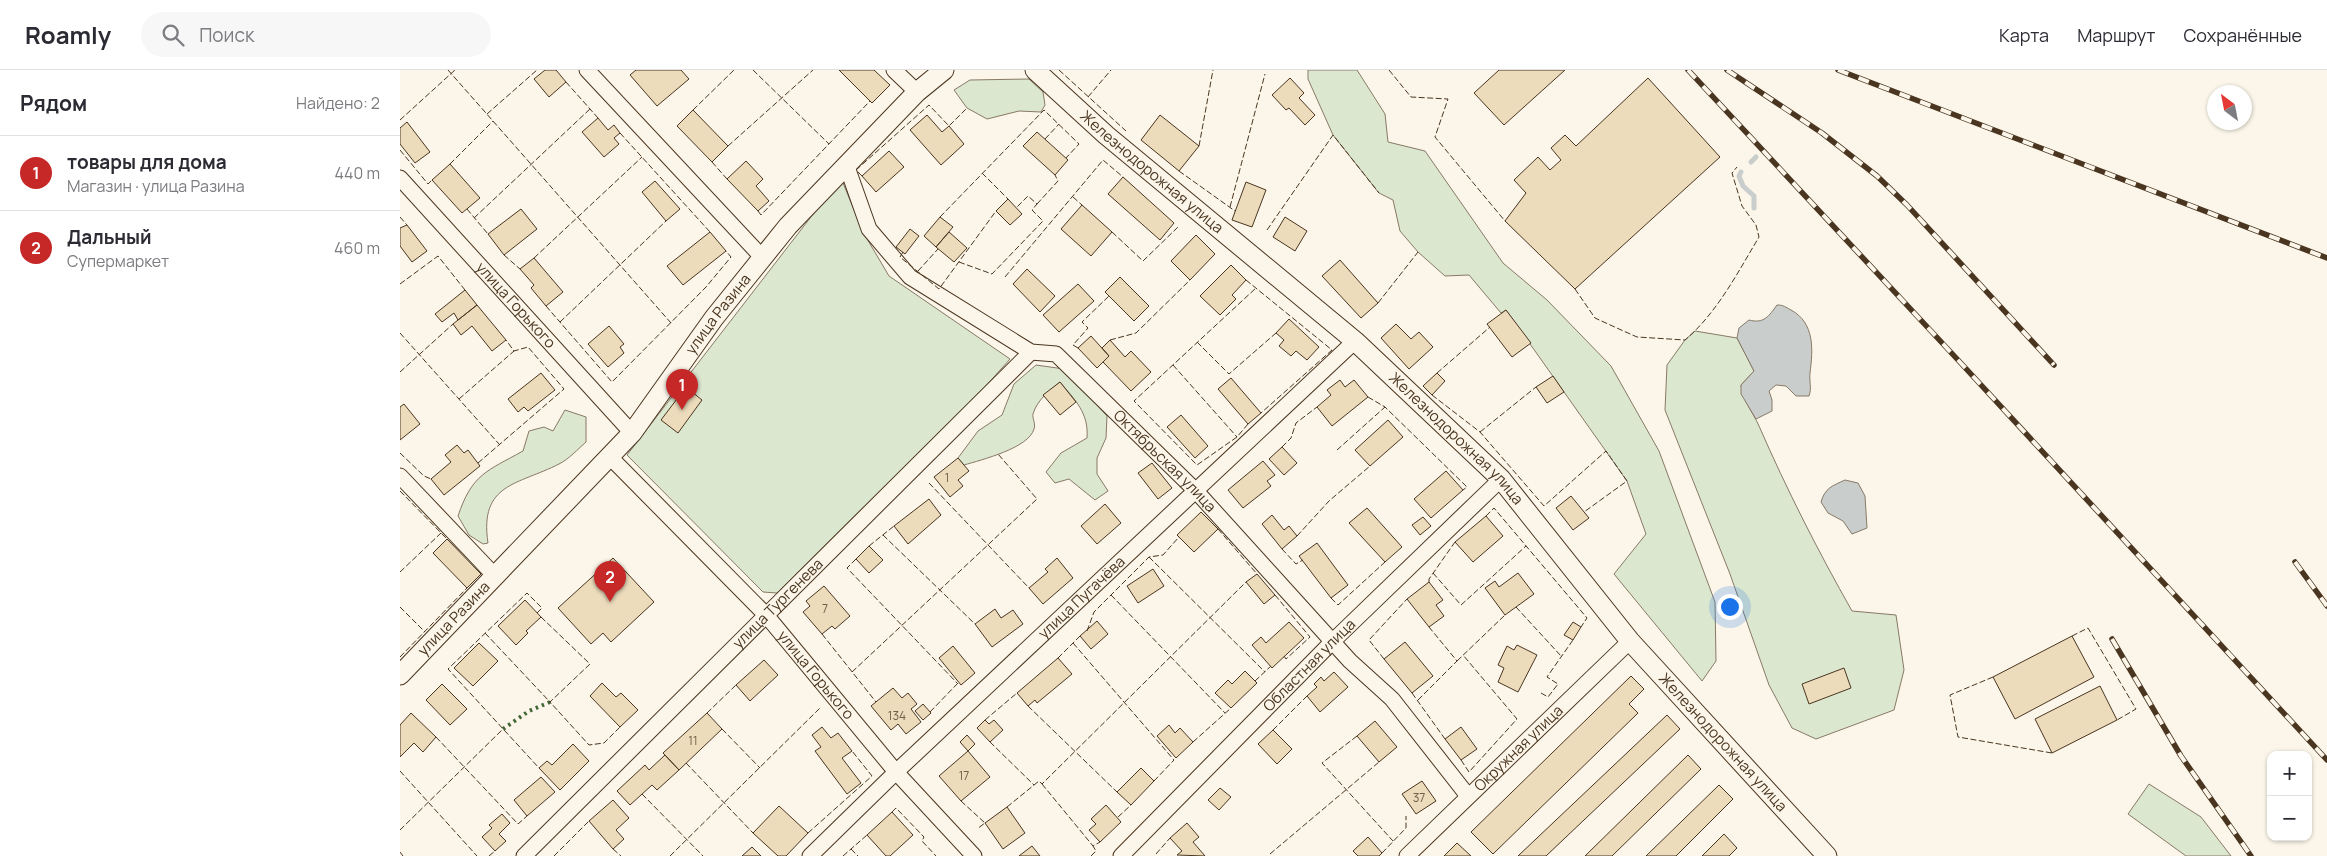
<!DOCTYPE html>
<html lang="ru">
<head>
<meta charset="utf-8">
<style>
	:root { --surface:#fff; --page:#f7f7f7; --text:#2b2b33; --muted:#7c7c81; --line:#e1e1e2; --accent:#c62828 }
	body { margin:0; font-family:Manrope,sans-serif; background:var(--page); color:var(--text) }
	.controls { position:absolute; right:15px; bottom:15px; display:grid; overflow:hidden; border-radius:10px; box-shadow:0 1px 4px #0004 }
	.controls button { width:45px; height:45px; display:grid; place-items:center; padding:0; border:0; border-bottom:1px solid var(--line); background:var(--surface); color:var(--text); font:25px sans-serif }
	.compass { position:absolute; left:1807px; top:15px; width:45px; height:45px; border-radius:50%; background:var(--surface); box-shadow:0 1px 4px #0004; rotate:328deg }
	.you { position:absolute; left:1329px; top:536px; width:18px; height:18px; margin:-12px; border:4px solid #fff; border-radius:50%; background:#1a73e8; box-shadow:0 0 0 8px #1a73e833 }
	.badge { display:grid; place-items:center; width:32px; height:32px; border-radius:50%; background:var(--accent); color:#fff; font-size:16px; font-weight:700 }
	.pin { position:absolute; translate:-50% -41px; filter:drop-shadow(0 1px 2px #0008) }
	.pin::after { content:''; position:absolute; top:26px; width:18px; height:15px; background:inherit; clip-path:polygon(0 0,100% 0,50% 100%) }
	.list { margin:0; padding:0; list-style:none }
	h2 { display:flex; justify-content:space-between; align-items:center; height:65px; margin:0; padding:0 20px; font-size:21px }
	h2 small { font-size:16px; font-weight:400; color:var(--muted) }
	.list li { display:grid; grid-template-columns:32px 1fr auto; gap:15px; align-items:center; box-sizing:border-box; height:75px; padding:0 20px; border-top:1px solid var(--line) }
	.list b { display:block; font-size:19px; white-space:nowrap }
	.list p { margin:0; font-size:16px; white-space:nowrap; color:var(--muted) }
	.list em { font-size:16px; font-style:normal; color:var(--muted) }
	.icon { flex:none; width:28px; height:28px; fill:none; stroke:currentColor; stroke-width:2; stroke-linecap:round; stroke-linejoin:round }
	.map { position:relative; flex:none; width:1927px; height:786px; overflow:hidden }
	header { display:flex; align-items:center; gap:30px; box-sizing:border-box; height:70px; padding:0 25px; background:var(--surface); border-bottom:1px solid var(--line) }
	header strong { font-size:24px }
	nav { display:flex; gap:28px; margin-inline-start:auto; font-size:18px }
	.search { width:350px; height:45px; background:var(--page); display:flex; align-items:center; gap:12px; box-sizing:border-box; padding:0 18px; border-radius:28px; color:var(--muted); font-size:19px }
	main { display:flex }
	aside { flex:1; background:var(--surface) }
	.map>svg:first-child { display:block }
</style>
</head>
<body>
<header>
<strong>Roamly</strong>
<div class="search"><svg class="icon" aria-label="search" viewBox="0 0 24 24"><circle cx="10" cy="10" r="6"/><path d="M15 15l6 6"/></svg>Поиск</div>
<nav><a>Карта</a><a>Маршрут</a><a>Сохранённые</a></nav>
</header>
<main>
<aside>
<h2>Рядом<small>Найдено: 2</small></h2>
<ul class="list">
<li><span class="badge">1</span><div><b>товары для дома</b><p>Магазин · улица Разина</p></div><em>440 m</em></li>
<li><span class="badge">2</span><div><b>Дальный</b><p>Супермаркет</p></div><em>460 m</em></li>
</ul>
</aside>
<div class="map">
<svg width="1927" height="786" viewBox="0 0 1927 786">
	<rect width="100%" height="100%" fill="#fbf6e9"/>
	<path fill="#dce7d0" stroke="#887966" d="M908,0H957L985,44L988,72L1025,81L1103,193L1147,230L1211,296L1259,381L1315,532L1316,591L1302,611L1214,504L1246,464L1227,411L1106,240L1101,243L1069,205L1045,206L1018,182L1000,161L993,130L979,123L933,65L908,9Z
		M629,9L643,22L645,35L641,42L619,41L587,49L567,38L554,20L570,10Z
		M441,108L463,162L489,206L610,289L585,317L377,523L363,522L227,385Z
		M1295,261L1337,268L1354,301L1341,315C1342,330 1353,342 1359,356C1387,420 1418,481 1452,541L1496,545L1504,600L1494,640L1416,669L1392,658L1369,615L1330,504L1265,340L1267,295L1285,270Z
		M636,295L664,299L707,346L706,368L697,388V404L708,421L695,430L669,409L655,413L646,402L661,383L687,368C689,343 675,330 660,312C650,320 637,330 633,344C632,348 636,354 634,359C629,378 581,390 564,395L558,388L578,361L602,345L614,314Z
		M165,340L186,347V372C178,379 169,389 159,394C118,415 79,413 88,473L83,474L69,465L58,446C72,404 87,401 123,381L129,361L144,357L153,361Z
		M1749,714L1801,747L1831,786H1786L1728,744Z"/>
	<path fill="#c9cecd" stroke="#887966" d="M1377,235C1384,235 1385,237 1391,240C1415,253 1413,280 1410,303C1409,311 1412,318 1409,326H1396L1386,316L1376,315L1369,321L1372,330V341L1356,349L1341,324V315L1354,301L1337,268L1339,258L1349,250C1364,254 1369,246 1377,235Z
		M1445,410L1458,413L1465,426L1467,458L1452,464L1443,451L1428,443L1421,432C1425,418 1432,416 1445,410Z"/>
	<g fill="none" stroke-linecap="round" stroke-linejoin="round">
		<path stroke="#c9cecd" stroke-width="5" d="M1351,92L1356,87
			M1341,102L1339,106L1343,116L1354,126V138"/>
	</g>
	<path fill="#ecdcbc" stroke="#4a3520" d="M145,0H156L166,12L149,27L134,9Z
		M236,0H281L289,9L257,36L230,5Z
		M439,0H474L490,15L472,33Z
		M1099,0H1165L1104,55L1074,23Z
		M890,8L904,23L899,28L915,45L905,55L889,38L886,40L872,25Z
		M1248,8L1320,87L1175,219L1105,151L1126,123L1114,110L1138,87L1150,100L1161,90L1151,78L1165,65L1176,76Z
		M293,40L328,76L312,92L277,56Z
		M527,45L542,62L549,56L564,74L541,95L510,60Z
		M760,45L799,76L779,101L741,70Z
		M198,48L208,60L214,55L220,63L214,68L219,74L204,87L182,62Z
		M7,52L30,82L15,93L0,74V58Z
		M637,62L668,90L655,105L623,76Z
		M489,81L504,97L476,122L462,106Z
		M346,91L363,109L356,116L369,131L358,141L327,109Z
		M50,94L80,128L62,143L32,110Z
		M723,107L774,153L760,170L708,124Z
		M255,111L280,139L266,151L242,122Z
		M846,112L866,120L852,157L832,150Z
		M608,129L622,144L610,155L596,141Z
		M682,135L712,162L691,186L661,159Z
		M121,139L137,159L104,185L88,164Z
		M540,147L553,157L536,177L524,166Z
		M885,147L907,161L895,181L873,167Z
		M7,155L27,181L12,192L0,176V158Z
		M510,159L519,166L505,184L496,177Z
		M310,162L326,181L283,215L267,196Z
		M549,162L567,178L554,192L536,177Z
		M796,165L815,184L790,210L771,191Z
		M134,188L163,222L146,236L131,218L134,215L120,199Z
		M940,190L978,233L961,248L922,206Z
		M831,195L846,210L832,225L836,229L820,245L800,226Z
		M627,199L655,226L640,242L613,214Z
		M720,207L749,236L734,251L705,222Z
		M678,214L694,231L659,262L643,245Z
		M65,220L77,235L58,250L54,243L42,252L35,244Z
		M77,235L106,270L92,281L72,256L61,265L53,254Z
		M1106,240L1131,273L1112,287L1087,254Z
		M889,249L919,277L907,290L896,281L891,286L879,276L884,270L876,263Z
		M996,254L1011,269L1019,262L1033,277L1009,299L981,268Z
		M209,256L224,274L220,277L224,283L208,297L188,274Z
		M691,266L709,286L697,298L678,278Z
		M710,270L725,287L731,281L751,302L731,321L703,292L709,286L702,278Z
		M141,303L155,320L128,341L124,337L118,342L108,329Z
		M1037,303L1045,311L1032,325L1023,316Z
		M1153,306L1164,322L1147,333L1136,317Z
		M831,308L861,343L848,354L818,319Z
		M940,310L945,317L954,310L968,327L932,356L917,337L931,325L927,320Z
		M660,312L676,332L660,345L643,325Z
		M286,317L302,330L278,363L261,350Z
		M4,334L20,354L0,370V337Z
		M781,345L808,376L795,388L767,357Z
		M988,350L1003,367L970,396L955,380Z
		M57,375L64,383L68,380L80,396L44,425L31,409L51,392L45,385Z
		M882,377L897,393L884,405L869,389Z
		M558,388L569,401L558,410L563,416L550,427L534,407Z
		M863,391L875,405L867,411L871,416L843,438L828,420Z
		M752,393L772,418L758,429L738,403Z
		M1046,401L1063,420L1031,448L1014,429Z
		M1171,426L1189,448L1173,460L1156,438Z
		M529,429L541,445L508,474L494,456Z
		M705,434L721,453L697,474L681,456Z
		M967,438L1002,477L985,492L949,453Z
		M801,442L818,459L794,482L777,465Z
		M872,445L884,460L889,456L897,466L882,479L862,454Z
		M1086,446L1103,466L1073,492L1055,472Z
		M1023,447L1031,456L1020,465L1012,455Z
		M47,469L81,504L67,518L33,483Z
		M917,473L948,515L931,528L899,486Z
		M469,476L483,490L469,503L456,489Z
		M213,488L254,532L211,572L203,563L191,574L158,538Z
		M657,488L673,508L643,534L629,518L648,502L645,499Z
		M753,499L764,516L738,533L727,516Z
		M1118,503L1134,524L1105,545L1085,518L1095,511L1099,517Z
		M857,504L875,525L864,534L846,512Z
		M1029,512L1043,530L1036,535L1044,546L1029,557L1007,529Z
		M424,516L450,546L435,559L432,556L422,564L403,542L410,536L406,531Z
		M125,530L141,547L126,561L128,563L116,575L98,556Z
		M595,539L601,548L613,540L623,554L592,577L575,554Z
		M697,551L708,564L691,579L680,566Z
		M889,552L904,568L872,598L852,575L861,567L866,573Z
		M1173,552L1181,557L1173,570L1164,565Z
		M1672,566L1694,607L1615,649L1593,607Z
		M1005,572L1033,606L1012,623L984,589Z
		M79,573L98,591L73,616L54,598Z
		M1117,575L1137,585L1118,622L1098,612L1104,598L1098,595L1107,576L1114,580Z
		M553,576L575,603L561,615L539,588Z
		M658,588L672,604L637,633L635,630L628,636L617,623Z
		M364,590L378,605L350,631L336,615Z
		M1444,598L1451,618L1409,634L1402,614Z
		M845,601L857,613L831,638L815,623L828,610L832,614Z
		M934,602L948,617L920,642L907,626L917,617L914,614L921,607L924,611Z
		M1231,606L1244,619L1229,634L1238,643L1093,784L1071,762Z
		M202,613L216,627L221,623L238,640L220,657L190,626Z
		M42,614L67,639L50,655L26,630Z
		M1700,616L1717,650L1652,683L1635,649Z
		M493,618L502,628L508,623L517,634L511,639L521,652L506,664L498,654L491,660L471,636Z
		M523,634L531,643L523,650L515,641Z
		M11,643L36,667L23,682L14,673L0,687V655Z
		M307,643L322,659L279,700L263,683Z
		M1267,645L1280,659L1146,786H1118Z
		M585,650L589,654L594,650L603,660L590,672L577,658Z
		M975,651L997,677L979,692L957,666Z
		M769,655L775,663L780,658L793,672L776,688L757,666Z
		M422,657L431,668L438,663L452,681L442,688L461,713L447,724L415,681L421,677L412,665Z
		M1061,657L1077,679L1061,690L1045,669Z
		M873,660L892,679L877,694L858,674Z
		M567,665L575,674L568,681L560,672Z
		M173,674L189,691L160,720L139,698L147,691L152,695Z
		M568,681L590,707L561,731L539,706Z
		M265,685L279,700L257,720L252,715L230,735L217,721L245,695L249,700Z
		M1288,685L1301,699L1212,786H1185Z
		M741,698L754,711L731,735L717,722Z
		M141,707L155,722L127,746L114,730Z
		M1022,711L1036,731L1016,744L1002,724Z
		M1319,715L1333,729L1276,786H1246Z
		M820,718L831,727L819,740L808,730Z
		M213,730L229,748L216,760L224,769L213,779L189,751Z
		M706,735L721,752L700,772L689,760L696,754L691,749Z
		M379,736L408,763L386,786H378L353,763Z
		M607,737L625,763L603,779L585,753Z
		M492,742L513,765L490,786H486L467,765Z
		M102,744L110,753L99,764L106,771L95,781L82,767L92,758L89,755Z
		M787,753L799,767L793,772L805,786L777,785L782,781L770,768Z
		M1324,764L1337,778L1329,786H1302Z
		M968,767L982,783L979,786H958L953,781Z
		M1057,773L1071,786H1044Z
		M632,776L640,786H619Z
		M352,777L361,786H342Z"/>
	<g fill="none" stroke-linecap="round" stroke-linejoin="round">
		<g stroke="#4a3520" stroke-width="17">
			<g id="minor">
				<path d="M187,0L362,187"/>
				<path d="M494,0L517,22"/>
				<path id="s1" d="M446,94L469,159L510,207L631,282L656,284L796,421L950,591L992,629L1068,726"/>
				<path id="s2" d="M0,108L232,363"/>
				<path id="s3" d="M210,387L366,545L496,702L574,786"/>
				<path d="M0,406L95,506"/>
				<path id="s4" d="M124,786L631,282"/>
				<path id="s5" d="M410,786L496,702L955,271"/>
				<path id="s6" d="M721,786L933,571L1101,409"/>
				<path id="s7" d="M1007,786L1230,571"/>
			</g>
		</g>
		<g stroke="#4a3520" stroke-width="21">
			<g id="tertiary">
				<path id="s8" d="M635,0L706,65L955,271L1101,409L1230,571L1427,786"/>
				<path id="s9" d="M0,605L232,363L314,248L388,156L517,22L544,0"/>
			</g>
		</g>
		<use href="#minor" stroke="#fbf6e9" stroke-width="15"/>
		<use href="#tertiary" stroke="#fbf6e9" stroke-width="19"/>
		<g stroke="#4a3520" stroke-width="5.5">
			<path id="rail" d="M1288,0L1558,290L1927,690
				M1327,0L1422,63L1477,106L1507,135L1654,295
				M1438,0L1927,188
				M1895,492L1927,536
				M1712,569L1781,686L1851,786"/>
		</g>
		<use href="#rail" stroke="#fbf6e9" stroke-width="4" stroke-dasharray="11" stroke-linecap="butt"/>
		<path stroke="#436837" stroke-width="4" stroke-dasharray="2.5 4" stroke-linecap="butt" d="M103,659L129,641L150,632"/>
		<path stroke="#4a3520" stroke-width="1" stroke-dasharray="6 2.5" stroke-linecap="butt" d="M48,0L271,253
			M353,0L429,74
			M659,0L726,61
			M989,0L1011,27L1048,29L1035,67L1105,151
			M166,12L198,48
			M688,27L711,0
			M293,40L334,0
			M87,44L137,0
			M0,50L55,0
			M220,63L310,162
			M645,69L659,54
			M328,76L413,0
			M799,76L813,0
			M0,80L28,114L32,110
			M312,92L327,109
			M50,94L93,51
			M779,101L835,141
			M582,103L608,129
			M462,106L456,100L529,35L549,56L567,38
			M673,127L682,135
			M637,134L658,111L655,105
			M830,137L865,4
			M67,139L88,164
			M358,141L361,145L470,31
			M0,147L7,155
			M540,147L644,40L679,74L666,88
			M74,148L190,39
			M867,160L933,65L979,123
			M712,162L743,191L778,157
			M503,182L500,187L539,219L596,141
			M104,185L120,199
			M134,188L242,87
			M559,192L592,204L643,151L632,140L637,134L628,126L616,138
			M518,201L538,179
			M605,207L703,90L723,107
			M846,210L932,280L861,343
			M0,214L38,186L65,220
			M1175,219L1195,248L1219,259L1237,267L1285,270C1317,243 1338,202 1359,167L1356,155L1342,136L1332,103L1337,97
			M978,233L1018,182
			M146,236L212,312L306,217L331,187L326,181
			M160,252L266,151
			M0,263L99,374
			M710,270L736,263L790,210
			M797,272L829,304L876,263
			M678,278L673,275L688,258L682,252L709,226
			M773,295L837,367
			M0,302L53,254
			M1037,303L1090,257
			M1032,325L1080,362L1144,436L1206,381L1227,411L1184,442
			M968,327L985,337L1067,417L1063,420
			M59,329L114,281
			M848,354L837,367L797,395L734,331L856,218
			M1080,362L1136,317
			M882,377L891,368L896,353L917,337
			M937,380L985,337
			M0,383L24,406L31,409
			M78,393L164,319L128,277L114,281L106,270
			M529,413L629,518
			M0,421L47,469
			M1086,446L1094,438L1187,548L1181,557
			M818,459L857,504
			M483,465L575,554
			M897,466L929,431L970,396
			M469,476L494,456
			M882,479L896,494L903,490
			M749,487L865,602
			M456,489L447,498L558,614
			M0,502L41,463
			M1033,503L1061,535L1126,476
			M1029,512V509L1055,472
			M711,525L825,643
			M875,525L910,567L886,589L884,586
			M931,528L938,535L985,492
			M0,537L25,562
			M1116,537L1161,586
			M137,543L142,538L127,523L48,599L139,698
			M141,547L190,594L150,632L189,675L204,673L220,657
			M687,561L694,542L749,487L763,485L779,467
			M85,563L150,632
			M422,564L476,632
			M1672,566L1688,558L1736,639L1717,650
			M673,573L774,690
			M0,587L67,518
			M658,588L680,566
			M984,589L969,570L1007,529
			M1057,591L1105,545
			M452,602L637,429L598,384
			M1593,607L1550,625L1558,667L1652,683
			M855,611L871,596
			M1012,623L1045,669
			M1141,623L1148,627L1158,614L1147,607L1173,570
			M1018,630L1057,591L1029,557
			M628,636L717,722
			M530,642L558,613
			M307,643L336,615
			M585,650L617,623
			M322,659L360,698
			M873,660L907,626
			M957,666L922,693L993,771
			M36,667L118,754L127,746
			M590,672L634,715
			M793,672L831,638
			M1061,690L1069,702L1117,649L1063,585
			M286,693L353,763
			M0,701L77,786
			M754,711L774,690
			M642,714L693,776
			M242,724L303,786
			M561,731L585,753L577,759
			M607,737L639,711L642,714L846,512
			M492,742L496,738L524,767L522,771L536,786
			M718,747L731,735
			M0,760L103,659
			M408,763L472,706L452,681
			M213,779L221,786
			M451,779L458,786
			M0,782L3,786
			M982,783L1006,758V746
			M756,784L770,768
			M870,784L979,692
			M89,786L95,781
			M154,786L189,751
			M270,786L420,638
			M443,786L467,765
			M691,786L696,781L693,776L700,772"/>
	</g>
	<g text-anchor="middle" stroke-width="4" stroke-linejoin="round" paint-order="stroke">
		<g font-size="12" fill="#725f47">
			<text x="547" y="412">1</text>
			<text x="425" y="543">7</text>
			<text x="497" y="650">134</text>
			<text x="293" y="675">11</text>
			<text x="564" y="710">17</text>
			<text x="1019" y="732">37</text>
		</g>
		<g font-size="15" fill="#4a3520" stroke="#fbf6e9">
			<text dy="5" stroke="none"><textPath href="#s8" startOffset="155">Железнодорожная улица</textPath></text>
			<text dy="5" stroke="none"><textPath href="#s2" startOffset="172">улица Горького</textPath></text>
			<text dy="5" stroke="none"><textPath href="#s9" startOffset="482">улица Разина</textPath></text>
			<text dy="5" stroke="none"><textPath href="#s8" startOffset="560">Железнодорожная улица</textPath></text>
			<text dy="5" stroke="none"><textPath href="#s1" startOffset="452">Октябрьская улица</textPath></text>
			<text dy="5" stroke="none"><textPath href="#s5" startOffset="375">улица Пугачёва</textPath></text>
			<text dy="5" stroke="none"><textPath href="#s4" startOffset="358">улица Тургенева</textPath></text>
			<text dy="5" stroke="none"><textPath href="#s9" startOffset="78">улица Разина</textPath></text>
			<text dy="5" stroke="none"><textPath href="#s6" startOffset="268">Областная улица</textPath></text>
			<text dy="5" stroke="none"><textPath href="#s3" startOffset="300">улица Горького</textPath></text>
			<text dy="5" stroke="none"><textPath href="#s8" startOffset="965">Железнодорожная улица</textPath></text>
			<text dy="5" stroke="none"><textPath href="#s7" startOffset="155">Окружная улица</textPath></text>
		</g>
	</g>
</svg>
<div class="controls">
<button>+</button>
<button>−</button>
</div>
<svg class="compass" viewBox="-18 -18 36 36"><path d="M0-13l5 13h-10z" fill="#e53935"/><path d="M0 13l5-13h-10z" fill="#7c7c81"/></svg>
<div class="you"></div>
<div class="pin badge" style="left:282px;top:340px">1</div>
<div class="pin badge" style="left:210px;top:532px">2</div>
</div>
</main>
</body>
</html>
